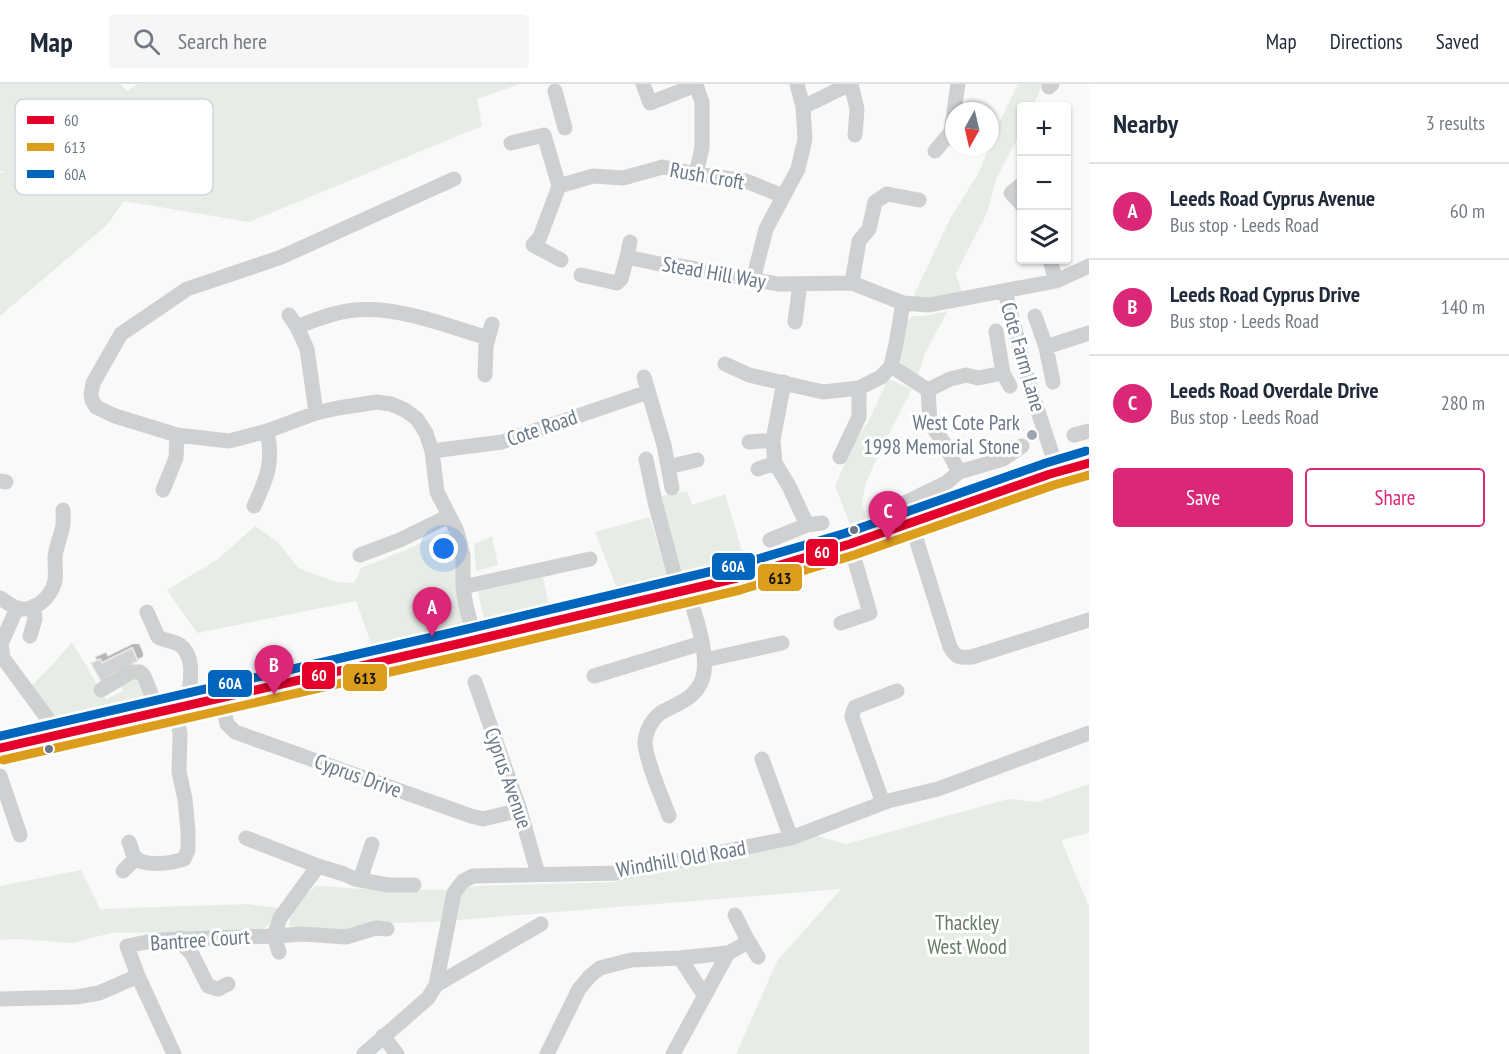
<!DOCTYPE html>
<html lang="en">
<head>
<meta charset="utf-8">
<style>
	:root { --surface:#fff; --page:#f6f6f7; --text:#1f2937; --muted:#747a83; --line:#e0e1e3; --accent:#db2777 }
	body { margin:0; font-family:"PT Sans Narrow",sans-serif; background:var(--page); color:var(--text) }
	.controls { position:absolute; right:18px; top:18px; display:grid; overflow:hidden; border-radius:6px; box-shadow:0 2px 4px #0004 }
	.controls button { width:54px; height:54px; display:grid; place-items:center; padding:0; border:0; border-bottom:2px solid var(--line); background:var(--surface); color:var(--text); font:30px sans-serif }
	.compass { position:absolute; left:945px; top:18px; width:54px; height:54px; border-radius:50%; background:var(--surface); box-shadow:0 2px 4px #0004; rotate:188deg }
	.you { position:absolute; left:444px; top:465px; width:21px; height:21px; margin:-15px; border:4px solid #fff; border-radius:50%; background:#1a73e8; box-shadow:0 0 0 9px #1a73e833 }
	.badge { display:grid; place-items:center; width:39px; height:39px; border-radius:50%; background:var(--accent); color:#fff; font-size:20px; font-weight:700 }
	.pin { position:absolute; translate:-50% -50px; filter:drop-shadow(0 2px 3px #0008) }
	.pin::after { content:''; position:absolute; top:32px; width:21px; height:18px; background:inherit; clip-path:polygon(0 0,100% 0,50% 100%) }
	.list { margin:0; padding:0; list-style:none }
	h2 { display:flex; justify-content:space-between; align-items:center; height:78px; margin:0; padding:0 24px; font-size:26px }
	h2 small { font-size:20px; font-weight:400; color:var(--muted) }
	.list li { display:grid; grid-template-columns:39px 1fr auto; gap:18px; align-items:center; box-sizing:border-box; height:96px; padding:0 24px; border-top:2px solid var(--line) }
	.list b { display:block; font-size:22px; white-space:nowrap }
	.list p { margin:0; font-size:20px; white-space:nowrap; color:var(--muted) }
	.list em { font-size:20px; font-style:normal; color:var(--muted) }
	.actions { display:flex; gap:12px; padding:18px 24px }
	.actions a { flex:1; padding:14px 0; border:2px solid var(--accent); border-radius:6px; text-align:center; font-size:21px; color:var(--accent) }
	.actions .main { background:var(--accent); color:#fff }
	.icon { flex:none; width:33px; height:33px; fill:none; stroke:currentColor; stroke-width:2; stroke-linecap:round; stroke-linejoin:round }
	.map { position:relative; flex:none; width:1089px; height:970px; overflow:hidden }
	header { display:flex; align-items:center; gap:36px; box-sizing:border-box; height:84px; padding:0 30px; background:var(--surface); border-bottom:2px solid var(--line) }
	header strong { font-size:28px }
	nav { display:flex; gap:33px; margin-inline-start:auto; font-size:21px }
	.search { width:420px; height:54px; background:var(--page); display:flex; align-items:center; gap:15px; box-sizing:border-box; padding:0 21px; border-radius:6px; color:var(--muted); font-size:22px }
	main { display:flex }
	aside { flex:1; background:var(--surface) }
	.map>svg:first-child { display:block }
</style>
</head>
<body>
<header>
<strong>Map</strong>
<div class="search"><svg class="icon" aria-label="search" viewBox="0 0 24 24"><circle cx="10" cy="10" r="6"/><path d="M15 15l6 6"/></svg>Search here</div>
<nav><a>Map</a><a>Directions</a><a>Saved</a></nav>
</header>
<main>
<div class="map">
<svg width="1089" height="970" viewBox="0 0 1089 970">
	<defs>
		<filter id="shadow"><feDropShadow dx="5.5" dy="-5.5" stdDeviation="0" flood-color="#0004"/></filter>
	</defs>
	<rect width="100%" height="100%" fill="#f9f9f9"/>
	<path fill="#e8ece7" d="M0,0H120L127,7L138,0H520L477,15L482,42L249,138L124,117L107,141L0,232V89L5,88L0,87Z
		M1018,0H1045L1041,4L1033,22H1022L1021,48L997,93L987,129L956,190L962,208L923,217L913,213L950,135L979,88L1001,35Z
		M948,227L925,269L918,291L903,281L898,273L906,238L912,232H925Z
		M888,295L912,305L879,369L865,401L862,420L868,440L852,446L835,402L855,356L868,338Z
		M687,407L692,421L725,410L746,480L683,496L660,412Z
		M650,433L669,500L620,512L595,448Z
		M255,442L279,459L298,484L336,498L354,499L361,484L410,464L449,446L460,466L466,549L374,568L356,517L197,549L167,506L218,475Z
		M492,452L498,481L476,487L474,460Z
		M543,493L551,530L494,543L484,535L478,508Z
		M72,558L106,615L123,607L119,598L135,589L152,618L59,639L29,604L53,580Z
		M1089,700V749L1061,756L1089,822V970H736L777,877L841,805L433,838L384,839L341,848L289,842L291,826L316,802L367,805L445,806L477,802L616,798L814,751L846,760L1008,715L1038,718Z
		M81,786L100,825L247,820L278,824L270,839L261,847L111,849L73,859L16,855L0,856V802Z"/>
	<path fill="#d0d2d3" stroke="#e8e8e8" stroke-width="1.5" filter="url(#shadow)" d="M132,564L138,577L111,591L103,601L91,579L100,575L102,579Z"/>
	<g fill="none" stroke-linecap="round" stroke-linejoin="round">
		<path stroke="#cfd0d2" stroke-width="15" d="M643,0L650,19L696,1L702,18V64L696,90
			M851,0L857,25L855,51
			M1049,3L1052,0
			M555,7L565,44
			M803,23L850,0
			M954,27L958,0
			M511,59L544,51L559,102L540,153L533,161L561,176
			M935,67L951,48L954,30
			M454,95L279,174L187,205L121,250L93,299L91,310L92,316L96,323L115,332L177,351L229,357L267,347L316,329L338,324L377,318L391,320L405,326L417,335L426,349L432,367L437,408L456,445L460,458L463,472V503L466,522L475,556
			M1022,100L1011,109L1022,121
			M559,102L593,92L623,94L663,83L696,90L746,97L783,112
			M627,173L630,158
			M1050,176L1056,197
			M581,191L617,199L621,195L627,173L669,182H681L778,200L852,199L903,219L929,221L1056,197L1089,182
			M753,196L766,145L798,85L805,55L803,23L797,0
			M852,199L859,157L869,145L875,118L887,110L919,116
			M1005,207L1029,300L1058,388
			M289,231L297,243L307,265L316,329
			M1035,232L1046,263L1053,298
			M795,238L800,200
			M297,243C316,235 335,228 355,226C399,222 447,242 488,254
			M996,247L1003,289L1010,302
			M1046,263L1089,249
			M725,280L749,291L823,308L859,304L881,293L891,282L896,260L903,219
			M891,282L928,306L930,339L944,359L959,388
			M485,291L486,262L492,240
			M644,293L664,361L672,404
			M784,298L773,356L775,379L789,402L807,441
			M928,306L950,295L966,291L978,294L1003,289
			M1074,351L1089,347
			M749,358L773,356
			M432,367L502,358L648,308
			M840,373L859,333V304
			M646,375L655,418L679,508
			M668,383L697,376
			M758,385L775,379
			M0,397L6,398
			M163,406L176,374L177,351
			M254,422C267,394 274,378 267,347
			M892,425L946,399L959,388L1003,375L1022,362
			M911,439L950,563C956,574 960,574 972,573L1089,536
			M770,456L807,441L822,439
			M360,471L400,456L449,432
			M463,503L590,475
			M0,514C5,517 11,522 17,524C35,529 51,513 55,497C56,489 55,481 55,473C56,463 60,455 62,445C64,440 63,433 63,426
			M17,524L1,560L3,574L59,650
			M147,528L158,553C165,557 174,557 180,561C197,574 189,602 188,620
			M841,539L870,529L850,460
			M30,552L35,535L34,522
			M705,576L782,559
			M594,592L702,559
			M475,598L520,726L538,790
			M101,606L131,588H140L144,592L158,627
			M221,612L227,640L235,648L471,732L483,735L520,726
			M762,675L791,754
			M0,692L20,751
			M883,719L852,633L853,628L855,623L897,607
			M669,732C663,716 644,672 645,657C647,643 655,630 668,625C682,618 696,612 702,596C711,573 694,529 688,506
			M246,754L318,782L344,790L355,795L388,801H414
			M129,758C131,762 132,769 134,772C143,784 172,779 184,775L188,766V747L185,715L179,688L180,650L175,623
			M123,787L136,774
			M360,796L372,760
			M180,854L181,859L192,870L208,902L218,905L228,900
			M747,855L758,873
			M279,868L274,852L302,850L346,853L376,844L387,845
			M680,874L704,911
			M436,901L541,840
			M0,915L76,913L99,909L138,892
			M383,952L397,970
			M174,970L138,892L127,862L157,856L274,852L280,834L318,782
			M364,970L428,914L436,901L454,809L463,797L473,792L620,789L791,754L888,717L938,705L1089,649
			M547,970L579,905L590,892L600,884L631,876L680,874L728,869L743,861L747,855L735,831
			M673,970L728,869"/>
		<path stroke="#e2e3e4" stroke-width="18" d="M0,664L462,559L737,494L850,460L1050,390L1089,379"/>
		<g stroke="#fff" stroke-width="14">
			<path id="bus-1" d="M0,664L462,559L737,494L850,460L1050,390L1089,379"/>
		</g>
		<g stroke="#fff" stroke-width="14">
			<path id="bus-2" d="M3,676L465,571L740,506L854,471L1054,401L1089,391"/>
		</g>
		<g stroke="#fff" stroke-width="14">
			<path id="bus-3" d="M0,652L459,547L734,482L846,449L1046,379L1086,367"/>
		</g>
		<use href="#bus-1" stroke="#e4002b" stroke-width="9"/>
		<use href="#bus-2" stroke="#db9d1b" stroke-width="9"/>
		<use href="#bus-3" stroke="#0065bd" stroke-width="9"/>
	</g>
	<circle fill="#9ca5b0" stroke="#fff" stroke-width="2" cx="1032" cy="351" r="6"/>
	<g fill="#6a7888" stroke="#fff" stroke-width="2">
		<circle cx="854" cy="446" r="5"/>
		<circle cx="49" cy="665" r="5"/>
	</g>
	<g text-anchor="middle" stroke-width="6" stroke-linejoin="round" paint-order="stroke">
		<g font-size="21" fill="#6a7888" stroke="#fff">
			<text transform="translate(707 92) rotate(10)" y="7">Rush Croft</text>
			<text transform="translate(714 189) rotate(10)" y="7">Stead Hill Way</text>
			<text transform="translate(1023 273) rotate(74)" y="7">Cote Farm Lane</text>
			<text transform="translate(542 344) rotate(-19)" y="7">Cote Road</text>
			<text transform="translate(358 692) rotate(20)" y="7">Cyprus Drive</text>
			<text transform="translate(508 694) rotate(71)" y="7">Cyprus Avenue</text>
			<text transform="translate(681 775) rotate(-10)" y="7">Windhill Old Road</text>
			<text transform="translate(200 856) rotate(-4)" y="7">Bantree Court</text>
		</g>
		<g font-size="21" fill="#6a7888" stroke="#fff" text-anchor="end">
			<text x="1020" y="346">West Cote Park<tspan x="1020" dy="24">1998 Memorial Stone</tspan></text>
		</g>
		<g font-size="21" fill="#667a65" stroke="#fff">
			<text x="967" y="846">Thackley<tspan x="967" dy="24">West Wood</tspan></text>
		</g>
	</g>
	<rect x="15" y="15" width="198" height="96" rx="9" fill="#fff" stroke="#d2d6db" stroke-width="1.5"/>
	<rect x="27" y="32" width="27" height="8" fill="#e4002b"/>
	<rect x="27" y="59" width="27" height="8" fill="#db9d1b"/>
	<rect x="27" y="86" width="27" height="8" fill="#0065bd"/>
	<g font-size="16" fill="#6a7888">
		<text x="64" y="42">60</text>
		<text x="64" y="69">613</text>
		<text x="64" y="96">60A</text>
	</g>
	<g stroke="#fff" stroke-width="2">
		<rect x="805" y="454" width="34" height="29" rx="6" fill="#e4002b"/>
		<rect x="711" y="468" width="45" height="29" rx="6" fill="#0065bd"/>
		<rect x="757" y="479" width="46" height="29" rx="6" fill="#db9d1b"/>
		<rect x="301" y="577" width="35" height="29" rx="6" fill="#e4002b"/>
		<rect x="342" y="579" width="46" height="29" rx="6" fill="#db9d1b"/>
		<rect x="207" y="585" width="46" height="29" rx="6" fill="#0065bd"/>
	</g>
	<g font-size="16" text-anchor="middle" font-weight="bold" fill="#fff">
		<text x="822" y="474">60</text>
		<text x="733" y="488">60A</text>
		<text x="319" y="597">60</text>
		<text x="230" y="605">60A</text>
	</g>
	<g font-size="16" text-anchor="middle" font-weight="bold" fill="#111">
		<text x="780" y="500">613</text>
		<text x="365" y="600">613</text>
	</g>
</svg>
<div class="controls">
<button>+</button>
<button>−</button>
<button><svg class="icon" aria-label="layers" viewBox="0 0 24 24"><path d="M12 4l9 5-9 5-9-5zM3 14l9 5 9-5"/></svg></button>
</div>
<svg class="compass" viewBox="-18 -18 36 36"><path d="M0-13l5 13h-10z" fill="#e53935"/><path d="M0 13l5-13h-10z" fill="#747a83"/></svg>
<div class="you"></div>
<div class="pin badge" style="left:432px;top:553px">A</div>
<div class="pin badge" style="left:274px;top:611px">B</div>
<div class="pin badge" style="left:888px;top:457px">C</div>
</div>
<aside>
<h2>Nearby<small>3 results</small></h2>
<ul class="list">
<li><span class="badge">A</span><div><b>Leeds Road Cyprus Avenue</b><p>Bus stop · Leeds Road</p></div><em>60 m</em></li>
<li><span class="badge">B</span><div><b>Leeds Road Cyprus Drive</b><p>Bus stop · Leeds Road</p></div><em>140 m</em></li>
<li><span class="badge">C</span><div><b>Leeds Road Overdale Drive</b><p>Bus stop · Leeds Road</p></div><em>280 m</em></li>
</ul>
<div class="actions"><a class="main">Save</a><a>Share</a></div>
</aside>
</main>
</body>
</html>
